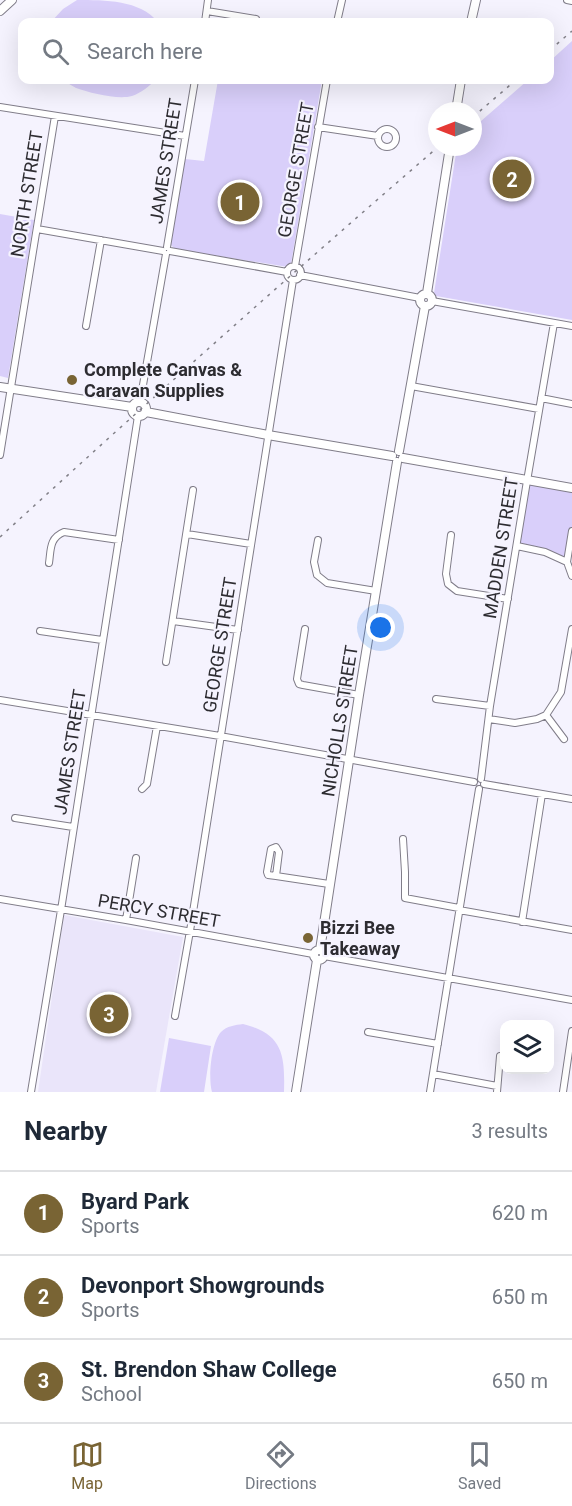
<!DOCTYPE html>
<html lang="en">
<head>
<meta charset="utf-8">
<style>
	:root { --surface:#fff; --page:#f6f6f7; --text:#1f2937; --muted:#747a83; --line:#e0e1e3; --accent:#796434 }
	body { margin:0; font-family:Roboto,sans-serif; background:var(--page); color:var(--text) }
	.controls { position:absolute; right:18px; bottom:18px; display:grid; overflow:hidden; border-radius:12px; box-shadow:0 6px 24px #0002 }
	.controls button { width:54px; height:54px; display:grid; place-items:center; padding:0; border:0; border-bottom:2px solid var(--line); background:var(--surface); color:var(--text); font:30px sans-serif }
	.compass { position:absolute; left:428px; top:102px; width:54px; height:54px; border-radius:50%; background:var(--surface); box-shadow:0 6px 24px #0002; rotate:270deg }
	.you { position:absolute; left:381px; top:628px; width:21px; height:21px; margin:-15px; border:4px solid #fff; border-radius:50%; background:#1a73e8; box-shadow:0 0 0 9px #1a73e833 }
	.badge { display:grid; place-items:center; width:39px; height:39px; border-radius:50%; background:var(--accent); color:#fff; font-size:20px; font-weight:700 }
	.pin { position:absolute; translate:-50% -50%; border:3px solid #fff; box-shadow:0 2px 6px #0006 }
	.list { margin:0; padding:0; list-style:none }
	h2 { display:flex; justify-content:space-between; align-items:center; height:78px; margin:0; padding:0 24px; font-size:26px }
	h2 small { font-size:20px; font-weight:400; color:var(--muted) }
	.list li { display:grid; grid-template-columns:39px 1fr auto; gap:18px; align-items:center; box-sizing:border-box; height:84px; padding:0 24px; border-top:2px solid var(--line) }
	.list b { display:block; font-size:22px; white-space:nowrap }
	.list p { margin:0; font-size:20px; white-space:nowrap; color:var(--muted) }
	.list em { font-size:20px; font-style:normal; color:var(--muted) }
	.icon { flex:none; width:33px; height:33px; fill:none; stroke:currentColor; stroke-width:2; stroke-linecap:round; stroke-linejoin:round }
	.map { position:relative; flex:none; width:572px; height:1092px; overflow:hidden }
	.search { position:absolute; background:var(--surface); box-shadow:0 6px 24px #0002; left:18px; right:18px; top:18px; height:66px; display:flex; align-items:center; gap:15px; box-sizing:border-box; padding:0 21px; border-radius:12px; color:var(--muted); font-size:22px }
	.sheet { height:330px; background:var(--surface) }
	nav { display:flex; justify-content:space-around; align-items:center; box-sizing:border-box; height:84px; border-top:2px solid var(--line); background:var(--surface); font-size:16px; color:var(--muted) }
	nav a { display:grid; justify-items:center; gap:3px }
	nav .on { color:var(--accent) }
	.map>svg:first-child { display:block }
</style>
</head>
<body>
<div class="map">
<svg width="572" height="1092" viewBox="0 0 572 1092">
	<rect width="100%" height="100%" fill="#f5f3fe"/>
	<path fill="#eae5fa" d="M64,915L183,937L156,1092H38Z"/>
	<path fill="#d9cffa" d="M77,0C105,0 140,0 158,22H51L63,9Z
		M572,41V320L436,296L434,293L457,147H473V128L528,80H550V61Z
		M64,80H156C149,86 141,93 132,96C118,100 90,93 76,88C72,86 68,83 64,80Z
		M218,80H322L291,264L288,267L175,249L171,245L185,159L204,161Z
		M0,214L34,220L8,378L0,376Z
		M527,481L572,488V531L567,562L517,546Z
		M243,1024C283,1034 285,1055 284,1092H212C208,1078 211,1043 221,1032C227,1026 235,1025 243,1024Z
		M169,1038L211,1046L204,1092H160Z"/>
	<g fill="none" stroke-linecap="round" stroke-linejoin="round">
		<g stroke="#807d89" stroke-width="8">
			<path id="minor" d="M567,0L572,1
				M207,11L256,19
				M205,22L208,0
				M337,22L342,0
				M0,107L185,136
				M318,127L378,136
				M378 138a9 9 0 1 1 18 0a9 9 0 1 1-18 0Z
				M37,229L163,251
				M167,247L195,80
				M170,251L287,272
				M295,266L327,80
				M287 273a7 7 0 1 1 14 0a7 7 0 1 1-14 0Z
				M300,275L420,298
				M432,301L572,326
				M86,326L101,240
				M411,386L539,409
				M541,398L572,404
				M140,402L166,254
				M0,455L55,116
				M187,534L251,544
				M451,535L446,574L448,584L457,591L508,599
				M318,540L314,562L317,575L327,583L376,591
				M517,546L545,552L567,562L572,576
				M567,562L572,531
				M49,563C51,550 49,538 64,532L119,540
				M173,621L238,630
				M305,629L297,679L299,684L303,685L359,695
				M40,631L102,640
				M166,662L193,490
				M436,699L490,706
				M0,700L220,736L474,782
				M546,715L564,739
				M489,719L515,723L537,719L546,715L561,692L572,629
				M481,779L490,706L527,481L554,323
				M484,784L572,799
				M142,789L147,784L157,726
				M15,818L73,827
				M403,839L405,872V898L459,908
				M276,876L279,852L276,847L271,849L267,872L268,875L276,876L329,884
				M0,899L126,920L313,954
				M459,910L572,930
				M126,920L136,858
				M522,922L542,794
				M324,956L572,1000
				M175,1016L190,931L293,280
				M368,1032L438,1044
				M433,1074L497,1086
				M31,1092L61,910L138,416
				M430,1092L479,789
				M497,1092L500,1056
				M563,1092L572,1031"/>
		</g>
		<g stroke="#807d89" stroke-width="10">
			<path id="tertiary" d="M0,11L12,0
				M471,22L476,0
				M456,111L461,80
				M427,293L450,147
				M420 300a6 6 0 1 1 12 0a6 6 0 1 1-12 0Z
				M0,387L132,407
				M132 409a7 7 0 1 1 14 0a7 7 0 1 1-14 0Z
				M146,412L268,435L392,456
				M399,451L425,306
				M403,458L572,488
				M314 955a5 5 0 1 1 10 0a5 5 0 1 1-10 0Z
				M320,950L359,695L397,462
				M296,1092L317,960"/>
		</g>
		<use href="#minor" stroke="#fff" stroke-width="6"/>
		<use href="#tertiary" stroke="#fff" stroke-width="8"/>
		<path stroke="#828088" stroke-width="1.5" stroke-dasharray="3 6" stroke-linecap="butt" d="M550,50L572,31
			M473,117L516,80
			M0,537C144,405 290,275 438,147"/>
	</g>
	<g fill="#796434" stroke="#f5f3fe" stroke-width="2">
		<circle cx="72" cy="380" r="6"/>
		<circle cx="308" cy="938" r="6"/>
	</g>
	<g text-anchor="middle" stroke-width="4.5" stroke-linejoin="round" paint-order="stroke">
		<g font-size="18" fill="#2d2c31" stroke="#f5f3fe">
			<text transform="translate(166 161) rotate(-81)" y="6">JAMES STREET</text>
			<text transform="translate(296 170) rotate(-80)" y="6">GEORGE STREET</text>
			<text transform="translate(27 194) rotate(-81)" y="6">NORTH STREET</text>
			<text transform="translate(501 548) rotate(-81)" y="6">MADDEN STREET</text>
			<text transform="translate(220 645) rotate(-81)" y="6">GEORGE STREET</text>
			<text transform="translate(340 721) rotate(-81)" y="6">NICHOLLS STREET</text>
			<text transform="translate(70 752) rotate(-81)" y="6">JAMES STREET</text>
			<text transform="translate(159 911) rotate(10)" y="6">PERCY STREET</text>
		</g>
		<g font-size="18" font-weight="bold" fill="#2d2c31" stroke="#f5f3fe" text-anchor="start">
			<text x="84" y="376">Complete Canvas &amp;<tspan x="84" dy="21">Caravan Supplies</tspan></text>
			<text x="320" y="934">Bizzi Bee<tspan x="320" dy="21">Takeaway</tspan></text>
		</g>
	</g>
</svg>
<div class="controls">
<button><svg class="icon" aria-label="layers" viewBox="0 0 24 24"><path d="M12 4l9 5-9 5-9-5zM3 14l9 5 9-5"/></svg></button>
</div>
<svg class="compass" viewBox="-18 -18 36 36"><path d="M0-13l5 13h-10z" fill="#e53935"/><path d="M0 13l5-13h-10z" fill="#747a83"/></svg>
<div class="you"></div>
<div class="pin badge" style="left:240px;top:202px">1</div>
<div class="pin badge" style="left:512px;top:179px">2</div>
<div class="pin badge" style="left:109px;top:1014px">3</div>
<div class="search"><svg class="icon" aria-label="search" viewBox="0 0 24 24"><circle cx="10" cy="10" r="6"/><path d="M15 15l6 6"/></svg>Search here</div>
</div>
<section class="sheet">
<h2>Nearby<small>3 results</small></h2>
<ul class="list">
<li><span class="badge">1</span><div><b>Byard Park</b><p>Sports</p></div><em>620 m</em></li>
<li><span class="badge">2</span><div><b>Devonport Showgrounds</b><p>Sports</p></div><em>650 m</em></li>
<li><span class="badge">3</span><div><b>St. Brendon Shaw College</b><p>School</p></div><em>650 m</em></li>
</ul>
</section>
<nav>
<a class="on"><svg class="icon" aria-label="map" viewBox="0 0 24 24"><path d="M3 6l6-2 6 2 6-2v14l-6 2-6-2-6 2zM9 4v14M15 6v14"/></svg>Map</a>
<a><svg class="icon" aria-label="directions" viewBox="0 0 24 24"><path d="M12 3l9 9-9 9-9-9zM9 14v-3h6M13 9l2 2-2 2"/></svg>Directions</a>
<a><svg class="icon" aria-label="saved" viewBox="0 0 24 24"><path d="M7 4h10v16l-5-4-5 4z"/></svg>Saved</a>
</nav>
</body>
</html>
